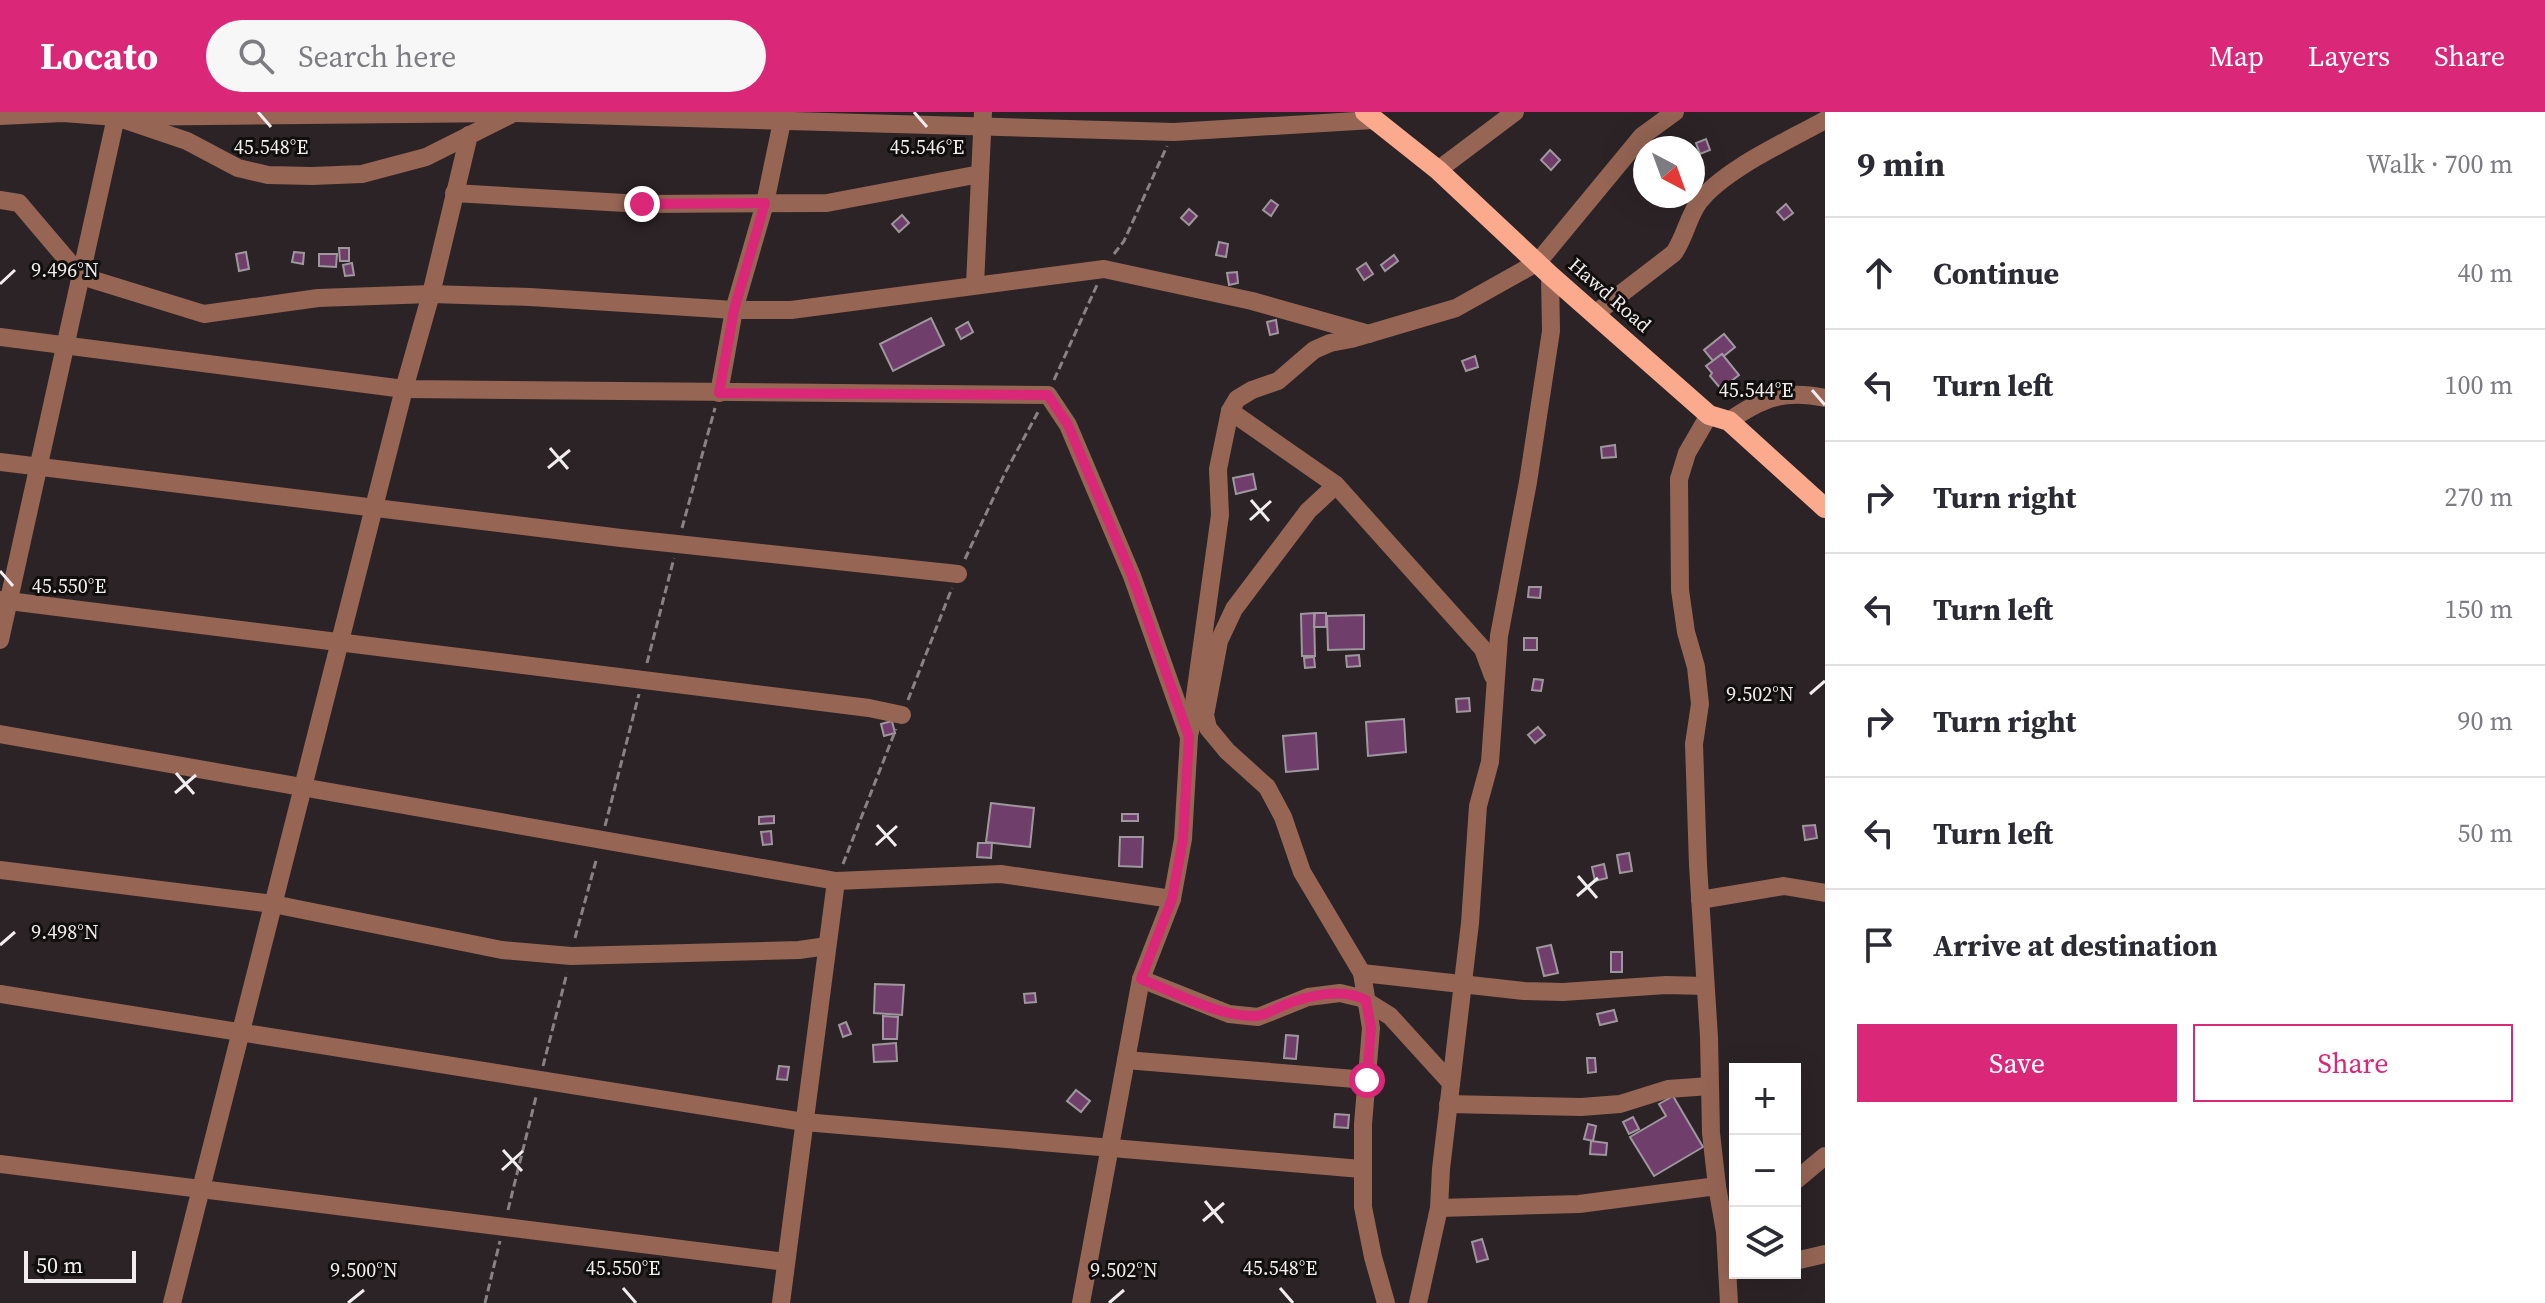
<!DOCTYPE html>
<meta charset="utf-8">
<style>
:root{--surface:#fff;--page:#f7f7f7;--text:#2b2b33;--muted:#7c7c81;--line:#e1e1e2;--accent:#db2777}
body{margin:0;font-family:"Source Serif 4",serif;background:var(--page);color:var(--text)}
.controls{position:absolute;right:24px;bottom:24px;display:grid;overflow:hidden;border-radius:0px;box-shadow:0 8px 32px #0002}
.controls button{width:72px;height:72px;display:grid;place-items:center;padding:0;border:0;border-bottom:2px solid var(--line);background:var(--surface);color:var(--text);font:40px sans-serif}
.compass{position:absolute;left:1633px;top:24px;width:72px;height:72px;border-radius:50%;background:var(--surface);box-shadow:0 8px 32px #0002;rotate:139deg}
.scale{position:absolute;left:24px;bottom:20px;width:112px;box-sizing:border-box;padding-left:8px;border:4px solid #f1eced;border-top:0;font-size:22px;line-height:28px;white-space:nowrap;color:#f1eced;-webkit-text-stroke:6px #110e0e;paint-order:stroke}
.stop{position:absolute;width:24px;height:24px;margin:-18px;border:6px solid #db2777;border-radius:50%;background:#fff}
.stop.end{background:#db2777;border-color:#fff;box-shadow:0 2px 8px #0008}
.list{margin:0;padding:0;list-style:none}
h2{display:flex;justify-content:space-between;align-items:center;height:104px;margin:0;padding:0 32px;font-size:34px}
h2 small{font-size:26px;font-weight:400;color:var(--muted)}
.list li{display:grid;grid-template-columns:52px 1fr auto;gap:24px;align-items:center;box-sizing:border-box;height:112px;padding:0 32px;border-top:2px solid var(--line)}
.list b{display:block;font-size:30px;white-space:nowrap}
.list em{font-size:26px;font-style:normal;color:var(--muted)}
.actions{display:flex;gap:16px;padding:24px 32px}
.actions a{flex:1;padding:18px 0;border:2px solid var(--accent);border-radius:0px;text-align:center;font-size:28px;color:var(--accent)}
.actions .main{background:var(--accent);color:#fff}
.icon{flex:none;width:44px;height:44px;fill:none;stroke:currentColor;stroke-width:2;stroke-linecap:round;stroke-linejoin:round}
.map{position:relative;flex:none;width:1825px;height:1191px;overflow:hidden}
header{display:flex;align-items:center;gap:48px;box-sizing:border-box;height:112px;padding:0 40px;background:var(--accent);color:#fff}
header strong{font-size:38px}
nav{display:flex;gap:44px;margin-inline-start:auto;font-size:28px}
.search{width:560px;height:72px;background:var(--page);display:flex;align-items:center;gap:20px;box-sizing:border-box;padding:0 28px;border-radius:44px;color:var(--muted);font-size:30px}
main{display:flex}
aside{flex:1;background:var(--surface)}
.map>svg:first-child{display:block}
.building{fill:#6f3e6a;stroke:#9f979e;stroke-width:2}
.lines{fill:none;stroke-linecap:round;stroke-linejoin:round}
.path{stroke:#898284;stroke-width:3;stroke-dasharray:8 4;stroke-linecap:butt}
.minor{stroke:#966554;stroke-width:18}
.major{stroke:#fbaa8e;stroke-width:20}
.route{stroke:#db2777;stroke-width:10}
.ticks{fill:none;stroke:#f1eced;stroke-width:3}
.labels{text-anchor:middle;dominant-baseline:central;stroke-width:6;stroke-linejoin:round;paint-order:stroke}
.street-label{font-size:20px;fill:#f1eced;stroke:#110e0e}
.ticks-label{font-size:20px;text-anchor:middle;fill:#f1eced;stroke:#110e0e;stroke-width:6;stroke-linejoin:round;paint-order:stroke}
</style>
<header>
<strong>Locato</strong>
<div class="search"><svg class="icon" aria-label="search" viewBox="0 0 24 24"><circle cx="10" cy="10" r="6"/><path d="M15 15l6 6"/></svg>Search here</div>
<nav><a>Map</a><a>Layers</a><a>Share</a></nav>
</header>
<main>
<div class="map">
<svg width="1825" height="1191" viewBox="0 0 1825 1191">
<rect width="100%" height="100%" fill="#2b2325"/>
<g class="building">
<path d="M1706,27L1710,38L1700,42L1696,31Z"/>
<path d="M1550,38L1560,48L1551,58L1541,48Z"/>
<path d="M1271,88L1278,93L1271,104L1263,98Z"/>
<path d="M1786,92L1793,101L1784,108L1777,100Z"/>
<path d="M1189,97L1197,104L1189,113L1181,106Z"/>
<path d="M902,103L909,111L899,120L892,112Z"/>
<path d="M1219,130L1228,132L1226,145L1216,143Z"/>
<path d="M339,136H349V149H340Z"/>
<path d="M246,140L249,157L239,159L236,142Z"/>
<path d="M294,140L304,141L303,152L292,150Z"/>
<path d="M319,142H337L336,155L319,154Z"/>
<path d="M1394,143L1398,149L1385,159L1381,153Z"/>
<path d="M352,151L354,163L345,164L343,153Z"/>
<path d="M1366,151L1373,162L1364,168L1357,157Z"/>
<path d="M1237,160L1238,171L1229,173L1227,161Z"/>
<path d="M931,206L944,233L893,259L880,232Z"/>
<path d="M1276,208L1278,221L1270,223L1267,210Z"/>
<path d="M968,210L973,220L961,227L956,217Z"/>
<path d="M1724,222L1735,235L1724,244L1722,242L1713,249L1704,238Z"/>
<path d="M1722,242L1739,263L1721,277L1710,264L1712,261L1706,254Z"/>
<path d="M1475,244L1478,255L1466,259L1462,249Z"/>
<path d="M1615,333L1616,345L1602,346L1601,335Z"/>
<path d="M1253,362L1256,377L1236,382L1233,366Z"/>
<path d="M1529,475H1541L1540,486L1528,485Z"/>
<path d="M1314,501L1315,544H1302L1301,502Z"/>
<path d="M1315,501H1326V515H1314Z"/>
<path d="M1364,503V537L1328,538L1327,504Z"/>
<rect x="1524" y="526" width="13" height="12"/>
<path d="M1359,543L1360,554L1347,555L1346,544Z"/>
<path d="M1314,545L1315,555L1305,556L1304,546Z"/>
<path d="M1534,567L1543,568L1541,579L1532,578Z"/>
<path d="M1469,586L1470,599L1457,600L1456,587Z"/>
<path d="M1404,607L1406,640L1368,644L1366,610Z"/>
<path d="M892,609L895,621L884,624L881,612Z"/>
<path d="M1538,615L1545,623L1535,631L1528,623Z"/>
<path d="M1316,621L1318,657L1286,660L1283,624Z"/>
<path d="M991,691L1034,696L1030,735L986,730Z"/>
<rect x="1122" y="702" width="16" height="7"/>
<path d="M774,704V711L759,712V705Z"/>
<path d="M1815,713L1817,726L1805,728L1803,714Z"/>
<path d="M771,719L772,732L763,733L761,720Z"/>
<path d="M1120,725H1143L1142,755L1119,754Z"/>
<path d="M978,731H992L991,746L977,745Z"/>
<path d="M1629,741L1632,759L1620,761L1617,743Z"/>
<path d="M1604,752L1607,766L1595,769L1592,755Z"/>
<path d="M1551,833L1558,861L1544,864L1537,836Z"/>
<rect x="1611" y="840" width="11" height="20"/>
<path d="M875,872L904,873L902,903L874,901Z"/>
<path d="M1035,881L1036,890L1025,891L1024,882Z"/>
<path d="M1614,898L1617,909L1600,913L1597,902Z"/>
<path d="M883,904L898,905L897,927H883Z"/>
<path d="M846,910L851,922L843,925L839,913Z"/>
<path d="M1286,923L1298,924L1296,947L1284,946Z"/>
<path d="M896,931L897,949L874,950L873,933Z"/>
<path d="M1587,946H1595L1596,960L1588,961Z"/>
<path d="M779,954L789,955L787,968L777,967Z"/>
<path d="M1076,978L1090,989L1081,1000L1067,989Z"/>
<path d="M1673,984L1703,1035L1654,1064L1630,1025L1666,1004L1659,992Z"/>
<path d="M1335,1002L1349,1003L1348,1016L1334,1015Z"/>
<path d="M1633,1005L1639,1017L1629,1022L1623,1010Z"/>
<path d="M1588,1012L1596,1014L1593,1029L1584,1027Z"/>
<path d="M1591,1029L1607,1031L1606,1043L1590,1042Z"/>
<path d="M1482,1127L1488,1147L1477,1150L1472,1130Z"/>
</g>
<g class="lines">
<g class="path">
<path d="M1114,142L1124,129L1167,34"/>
<path d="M1054,268L1097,173"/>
<path d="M682,416L715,296"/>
<path d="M965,447L1005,361L1038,300"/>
<path d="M647,551L674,446"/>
<path d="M908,588L952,476"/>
<path d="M605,714L639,582"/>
<path d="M843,752L896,617"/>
<path d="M575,826L597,745"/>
<path d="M543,954L567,861"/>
<path d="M508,1098L536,985"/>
<path d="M485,1191L500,1129"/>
</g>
<g class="minor">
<path d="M0,4L63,1L116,5L187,29L238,56L268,63L312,64L362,62L426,45L510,3"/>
<path d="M1438,58L1515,0"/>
<path d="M454,81L642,92L827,91L980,62"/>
<path d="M0,88L19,91L81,164L204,202L318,186L431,182L530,185L734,198H791L1104,157L1252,189L1369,222"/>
<path d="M975,173L983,0"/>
<path d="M1596,201L1674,141C1685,125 1688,105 1699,90C1724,57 1788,29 1825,8"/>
<path d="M0,225L404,277L1048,283L1068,313L1132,464L1189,625L1183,727L1172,787L1141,867L1081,1191"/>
<path d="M719,281L734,198L765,91L784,0"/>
<path d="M1230,299L1336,373L1483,537L1493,564"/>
<path d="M1709,303L1687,341L1679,367L1680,478L1686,520L1696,555L1700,592L1694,632L1698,753L1709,925L1711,1021L1717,1074L1725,1120L1729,1191"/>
<path d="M1729,309C1762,286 1785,277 1825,286"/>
<path d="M0,350L621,426L958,462"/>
<path d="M1336,373L1308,399L1234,497L1219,529L1205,603L1208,616L1227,639L1267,675L1283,705L1302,760L1362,861L1371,916L1363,1012V1095L1373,1145L1386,1191"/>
<path d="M0,488L869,596L902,603"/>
<path d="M0,528L116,5L515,1L1174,20L1373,8"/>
<path d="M1190,620L1220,403L1218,357L1230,299L1237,287L1252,278L1278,269L1314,238L1330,231L1351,227L1456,196L1538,150L1642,24L1675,0"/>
<path d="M0,622L836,769L1001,762L1172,787"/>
<path d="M0,758L273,792L502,838L571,844L799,838L827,834"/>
<path d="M1700,788L1784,774L1825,781"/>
<path d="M1362,861L1524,879L1563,880L1666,873L1705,874"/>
<path d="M1141,867L1229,902L1258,905L1308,885L1340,881L1361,886L1390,904L1451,971"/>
<path d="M0,882L804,1010L1361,1057"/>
<path d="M1126,948L1367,968"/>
<path d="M1448,992L1581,995L1620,992L1668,977L1710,974"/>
<path d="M0,1052L786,1150"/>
<path d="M1795,1069L1825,1044"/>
<path d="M1439,1096L1579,1092L1717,1074"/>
<path d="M1795,1149L1825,1142"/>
<path d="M172,1191L404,277L431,182L469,23"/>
<path d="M781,1191L836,769"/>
<path d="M1418,1191L1439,1096L1441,1057L1470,811L1478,694L1490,650L1499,524L1528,370L1551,219L1550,163"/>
</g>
<path class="major" d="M1365,0L1438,58L1550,163L1709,303L1729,309L1825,396"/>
</g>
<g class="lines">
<path class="route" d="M642,92L765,91L734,198L719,281L1048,283L1068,313L1132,464L1189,625L1183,727L1172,787L1141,867C1177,881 1214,903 1253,904C1263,905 1272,898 1282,894C1306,884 1341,875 1366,888L1371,916L1367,968"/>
</g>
<path class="ticks" d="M258,0L271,15M914,0L927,15M0,172L15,158M1812,278L1825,293M550,336L568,357M548,356L570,338M1251,388L1269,409M1250,408L1271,389M0,459L13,474M1810,582L1825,569M176,661L194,682M175,681L196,663M877,713L896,734M876,733L897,714M1578,764L1597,786M1577,784L1598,766M0,833L15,820M503,1038L522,1059M502,1058L523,1039M1205,1089L1223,1111M1203,1109L1224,1091M623,1176L636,1191M1280,1176L1293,1191M348,1191L364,1178M1109,1191L1124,1178"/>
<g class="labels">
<g class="street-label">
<text transform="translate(1610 183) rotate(41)">Hawd Road</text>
</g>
</g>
<g class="ticks-label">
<text x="271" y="42">45.548°E</text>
<text x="927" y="42">45.546°E</text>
<text x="65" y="165">9.496°N</text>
<text x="1756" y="285">45.544°E</text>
<text x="69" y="481">45.550°E</text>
<text x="1760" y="589">9.502°N</text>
<text x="65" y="827">9.498°N</text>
<text x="623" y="1163">45.550°E</text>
<text x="1280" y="1163">45.548°E</text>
<text x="364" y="1165">9.500°N</text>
<text x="1124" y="1165">9.502°N</text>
</g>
</svg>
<div class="controls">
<button>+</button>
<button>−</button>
<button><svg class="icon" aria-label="layers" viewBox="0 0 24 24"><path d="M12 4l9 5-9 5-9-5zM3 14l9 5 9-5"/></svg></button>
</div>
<svg class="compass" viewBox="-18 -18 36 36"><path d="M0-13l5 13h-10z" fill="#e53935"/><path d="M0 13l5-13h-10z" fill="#7c7c81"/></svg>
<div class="scale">50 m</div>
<div class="stop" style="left:1367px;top:968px"></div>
<div class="stop end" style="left:642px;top:92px"></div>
</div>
<aside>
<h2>9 min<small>Walk · 700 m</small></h2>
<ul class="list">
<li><svg class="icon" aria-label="ahead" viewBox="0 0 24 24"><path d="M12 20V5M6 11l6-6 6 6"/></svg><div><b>Continue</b></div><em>40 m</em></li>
<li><svg class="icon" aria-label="left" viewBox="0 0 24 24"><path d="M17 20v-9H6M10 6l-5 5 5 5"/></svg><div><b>Turn left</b></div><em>100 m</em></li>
<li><svg class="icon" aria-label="right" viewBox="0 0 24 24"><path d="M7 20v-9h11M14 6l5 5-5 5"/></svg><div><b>Turn right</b></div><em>270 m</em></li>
<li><svg class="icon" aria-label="left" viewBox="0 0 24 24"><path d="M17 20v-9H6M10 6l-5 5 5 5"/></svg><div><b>Turn left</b></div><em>150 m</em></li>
<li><svg class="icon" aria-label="right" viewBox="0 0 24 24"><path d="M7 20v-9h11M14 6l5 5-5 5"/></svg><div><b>Turn right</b></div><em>90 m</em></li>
<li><svg class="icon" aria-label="left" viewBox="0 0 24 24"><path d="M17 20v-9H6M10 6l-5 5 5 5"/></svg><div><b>Turn left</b></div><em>50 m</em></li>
<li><svg class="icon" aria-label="arrive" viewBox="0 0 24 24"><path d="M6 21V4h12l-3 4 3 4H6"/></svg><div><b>Arrive at destination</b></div></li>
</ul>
<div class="actions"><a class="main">Save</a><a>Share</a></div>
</aside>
</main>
